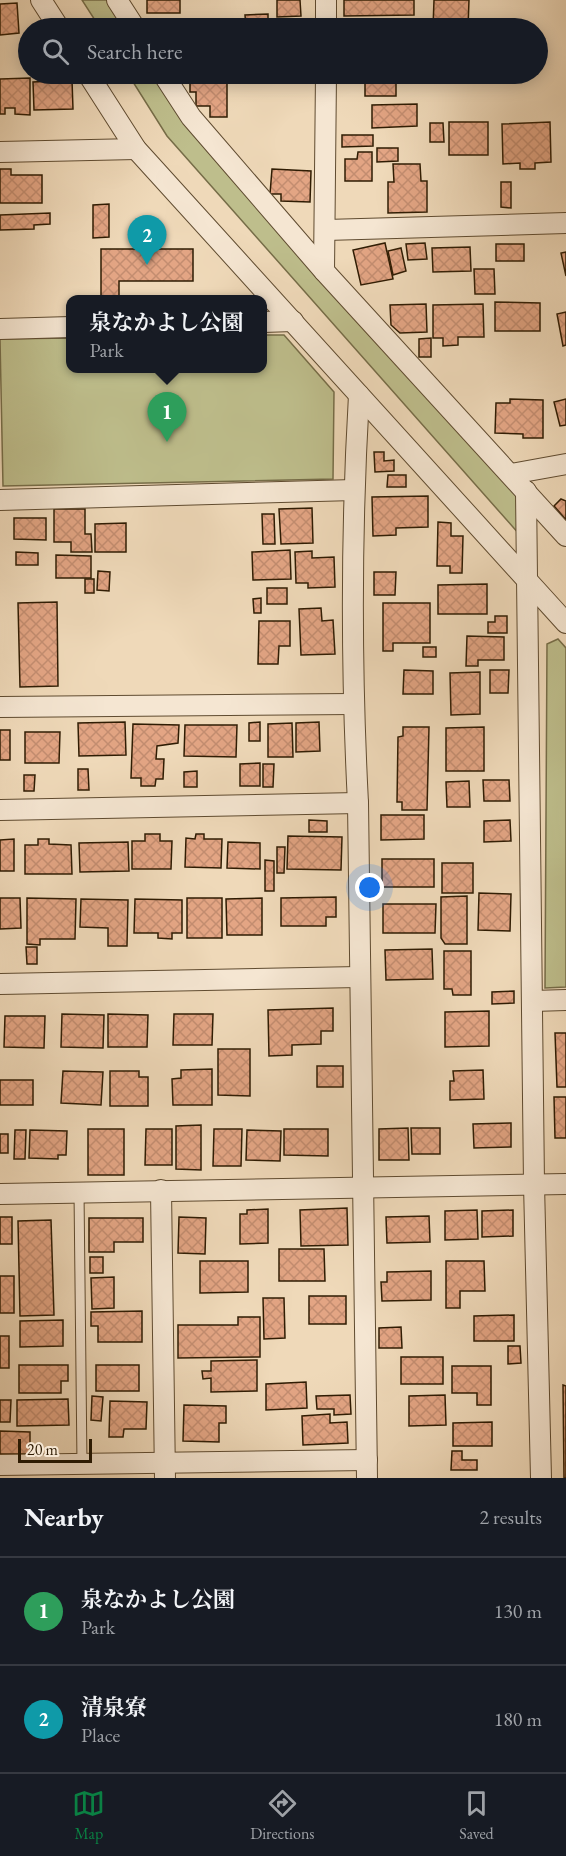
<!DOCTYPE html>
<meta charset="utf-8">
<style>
:root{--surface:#171b24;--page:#20242c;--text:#f1f3f6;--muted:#9ea1a6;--line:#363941;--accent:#0b8043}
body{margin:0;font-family:"EB Garamond","Noto Serif JP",serif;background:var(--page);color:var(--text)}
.scale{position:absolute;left:18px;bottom:15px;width:74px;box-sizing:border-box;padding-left:6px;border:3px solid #2f1c03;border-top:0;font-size:16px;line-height:21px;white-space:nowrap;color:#2f1c03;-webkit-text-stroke:4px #f5e6d2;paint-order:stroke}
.you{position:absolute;left:370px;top:888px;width:21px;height:21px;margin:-15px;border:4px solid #fff;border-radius:50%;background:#1a73e8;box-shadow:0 0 0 9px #1a73e833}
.badge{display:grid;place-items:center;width:39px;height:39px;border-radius:50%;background:var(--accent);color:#fff;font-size:20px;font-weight:700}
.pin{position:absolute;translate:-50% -50px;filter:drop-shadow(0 2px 3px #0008)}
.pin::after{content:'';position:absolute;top:32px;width:21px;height:18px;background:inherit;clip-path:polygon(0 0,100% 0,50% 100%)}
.popup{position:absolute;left:66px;top:295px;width:201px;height:78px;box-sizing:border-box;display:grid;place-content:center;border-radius:12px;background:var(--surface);filter:drop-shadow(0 2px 4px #0005);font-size:20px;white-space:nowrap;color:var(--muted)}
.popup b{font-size:22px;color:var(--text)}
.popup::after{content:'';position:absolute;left:50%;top:100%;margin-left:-12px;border:12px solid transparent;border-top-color:var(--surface)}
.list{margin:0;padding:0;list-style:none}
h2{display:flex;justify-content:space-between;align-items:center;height:78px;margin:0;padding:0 24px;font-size:26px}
h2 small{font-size:20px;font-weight:400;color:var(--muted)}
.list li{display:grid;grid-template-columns:39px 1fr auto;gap:18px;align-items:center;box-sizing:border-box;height:108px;padding:0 24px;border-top:2px solid var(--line)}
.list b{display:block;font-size:22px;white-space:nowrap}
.list p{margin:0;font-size:20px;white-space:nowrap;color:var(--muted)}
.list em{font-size:20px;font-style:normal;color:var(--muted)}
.icon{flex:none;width:33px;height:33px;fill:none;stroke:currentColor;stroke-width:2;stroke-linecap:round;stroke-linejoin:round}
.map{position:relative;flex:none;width:566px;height:1478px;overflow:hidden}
.search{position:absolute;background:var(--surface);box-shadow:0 3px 15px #0003;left:18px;right:18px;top:18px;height:66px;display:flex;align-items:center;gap:15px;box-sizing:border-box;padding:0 21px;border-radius:33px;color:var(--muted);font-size:22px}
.sheet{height:294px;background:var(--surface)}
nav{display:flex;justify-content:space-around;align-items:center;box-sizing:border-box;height:84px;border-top:2px solid var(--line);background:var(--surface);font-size:16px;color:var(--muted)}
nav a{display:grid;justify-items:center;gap:3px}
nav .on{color:var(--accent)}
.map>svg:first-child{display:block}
.park{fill:#bebe8c;stroke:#766d48;stroke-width:1.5}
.building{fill:url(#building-cross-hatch);stroke:#2f1c03;stroke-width:1.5}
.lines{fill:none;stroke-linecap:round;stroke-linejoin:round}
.lane-casing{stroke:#5f4b30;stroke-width:11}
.street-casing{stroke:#5f4b30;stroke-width:22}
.lane{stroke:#f5e6d2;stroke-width:9}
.street{stroke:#f5e6d2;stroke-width:20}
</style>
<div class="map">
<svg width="566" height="1478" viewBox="0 0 566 1478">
<defs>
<pattern id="building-cross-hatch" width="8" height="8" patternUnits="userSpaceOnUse" patternTransform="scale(1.5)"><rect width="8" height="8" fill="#e3a584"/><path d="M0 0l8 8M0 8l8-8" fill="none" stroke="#c38d70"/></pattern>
</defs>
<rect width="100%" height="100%" fill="#efd9b9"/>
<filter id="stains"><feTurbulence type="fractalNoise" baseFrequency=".00333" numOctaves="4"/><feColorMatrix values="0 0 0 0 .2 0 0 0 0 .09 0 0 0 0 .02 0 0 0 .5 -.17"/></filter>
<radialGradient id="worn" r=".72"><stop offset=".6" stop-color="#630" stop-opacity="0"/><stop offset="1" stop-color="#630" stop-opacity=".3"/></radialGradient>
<g class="park">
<path d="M82,0H110L128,28H100Z"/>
<path d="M128,74H156L520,494V535L167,136Z"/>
<path d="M263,335H284L334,392L333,479L3,486L0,339L71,338V368H263Z"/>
<path d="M558,639L566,648V987L545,988L547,644Z"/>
</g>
<g class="building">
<rect x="147" y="0" width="33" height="13"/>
<path d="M277,0H300L301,16L277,17Z"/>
<path d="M344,0H414V15L344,16Z"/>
<path d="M434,0H469L468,28H433Z"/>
<path d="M17,3L19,33L0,35V4Z"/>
<path d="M268,14V27L246,28L245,15Z"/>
<path d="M243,19L244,26L233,27L232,20Z"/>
<rect x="233" y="74" width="26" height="5"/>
<rect x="365" y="74" width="31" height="22"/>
<path d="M190,77H227V117H210V106H196V92H190Z"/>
<path d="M30,78V115L15,114V108H5V114H0V79Z"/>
<path d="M72,80L73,109L34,110L33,82Z"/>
<path d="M417,104V126L372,128V105Z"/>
<rect x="449" y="122" width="39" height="33"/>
<path d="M550,122L551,162L535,163V169H520V163L503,164L502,124Z"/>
<path d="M430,123H443L444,142H430Z"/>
<path d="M342,135H373V146L342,147Z"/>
<path d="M377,148H398V161L377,162Z"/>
<path d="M358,152H372V181H345V159H357Z"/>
<path d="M393,164H420L421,181H427V212L388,213V182H394Z"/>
<path d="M0,169H11V175H42V203H0Z"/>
<path d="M272,169L311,171L310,202L281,201V194H270Z"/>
<path d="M501,182H511V208L501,207Z"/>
<path d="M109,204V237L93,238V205Z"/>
<path d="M50,213V224L34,225V229L0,230V215Z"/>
<path d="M385,243L393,279L361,285L353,250Z"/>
<path d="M425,243L427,259L408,260L406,244Z"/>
<rect x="496" y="244" width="28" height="17"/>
<path d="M470,247L471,271L433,272L432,248Z"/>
<path d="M401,248L406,271L393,275L388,251Z"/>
<path d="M101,249H193V281H119V300H101Z"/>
<path d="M566,252V276L561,253Z"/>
<path d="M474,269H494L495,294H475Z"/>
<path d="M495,302L540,303V331H495Z"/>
<path d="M426,304L427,332L400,333L391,325L390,305Z"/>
<path d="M483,304L484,337H458V345L443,346V338H433V305Z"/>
<path d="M566,312V345L563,346L557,314Z"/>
<path d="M431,338V357H419V339Z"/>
<path d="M510,399L543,400V438H523V434L495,433L496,403H510Z"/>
<path d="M566,399V425L560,426L554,402Z"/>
<path d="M374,452H384V461L394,460V471L375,472Z"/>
<path d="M388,475H406V487H387Z"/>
<path d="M428,496V527L396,528V535L373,536L372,497Z"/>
<path d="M561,499L566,501V520L554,506Z"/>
<path d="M312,508L313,543L281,544L279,509Z"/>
<path d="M54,509H85V534H91L92,552H71V542H54Z"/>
<path d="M262,514H274L275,544H263Z"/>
<path d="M14,518H46V540L14,539Z"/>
<path d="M438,522L451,523V536H463L462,573H450V566H437Z"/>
<path d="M126,523V552H95V524Z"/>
<path d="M290,550L291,579L253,580L252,552Z"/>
<path d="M312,551V558L334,557L335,587L308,588V583H296L295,552Z"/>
<path d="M16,552L38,553V565H16Z"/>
<path d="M56,555L91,556V578H56Z"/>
<path d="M98,571L110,572L109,591L97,590Z"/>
<path d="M374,572H396L395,595H374Z"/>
<rect x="85" y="579" width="9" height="14"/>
<path d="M487,584V614H438V585Z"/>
<rect x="267" y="588" width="20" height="16"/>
<path d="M261,598V613H254L253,599Z"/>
<path d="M57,602L58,686L20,687L18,603Z"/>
<path d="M383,603H430V643H393V651H383Z"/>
<path d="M321,608L322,621L333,620L335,654L301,655L299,609Z"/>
<path d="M495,616H507V633H488V622H495Z"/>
<path d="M259,621H290V646H279L278,664H258Z"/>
<path d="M467,636L504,637V660H478V666H466Z"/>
<rect x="423" y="647" width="13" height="10"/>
<path d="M404,670L433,671V694H403Z"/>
<path d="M490,670H509L508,693H490Z"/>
<path d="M480,672V714L451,715L450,673Z"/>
<path d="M125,722L126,755L79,756L78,723Z"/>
<path d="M260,722V741H249V723Z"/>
<path d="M319,722L320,751L296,752V723Z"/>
<path d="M292,723L293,757H268V724Z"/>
<path d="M133,724L179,725L178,743L157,746L156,759H164L163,779H156L155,786H141V778H131Z"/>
<path d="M185,725H237L236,757L184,756Z"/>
<path d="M403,727H429L427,810H402V802H397L398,737L403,736Z"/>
<path d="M484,727V771H446V728Z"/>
<rect x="0" y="730" width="10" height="30"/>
<path d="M25,732H60L59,763H25Z"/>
<path d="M260,763V786H240V764Z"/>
<path d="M263,764H274L273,787H263Z"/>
<path d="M78,769H88L89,790H78Z"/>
<path d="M197,771V787H184V772Z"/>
<path d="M24,775H35L34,791H24Z"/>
<path d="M483,780H509L510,801H484Z"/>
<path d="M469,781L470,807H447L446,782Z"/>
<path d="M381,815H424V839L381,840Z"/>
<path d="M309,820L327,821V832H309Z"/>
<path d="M510,820L511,841L484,842V821Z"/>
<path d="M145,834H160V841H172L171,869H132V841H145Z"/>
<path d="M196,834H204V839H222L221,868L185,867L186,838L195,839Z"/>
<path d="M288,836L342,837L341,870L287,869Z"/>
<path d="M14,839V871H0V840Z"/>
<path d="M38,839H49V844L71,845L72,874H25V845H38Z"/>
<path d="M128,842L129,871L80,872L79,843Z"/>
<path d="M228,842L260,843V869L227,868Z"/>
<path d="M277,847H285L284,873H277Z"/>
<rect x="382" y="859" width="52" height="28"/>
<path d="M265,860L274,861V891H265Z"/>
<rect x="442" y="863" width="31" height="30"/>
<path d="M479,893L511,894L510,931L478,930Z"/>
<path d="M467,896V944H445L441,938V897Z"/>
<path d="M336,897V917H326V926H281V898Z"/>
<path d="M0,898H20L21,928L0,929Z"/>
<path d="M27,898L76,899L75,939H40V945L27,944Z"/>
<rect x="187" y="898" width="35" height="40"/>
<path d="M262,898V935H227L226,899Z"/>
<path d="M81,899L128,900L127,946H108V928L80,927Z"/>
<path d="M135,899L182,900V933H172V939L158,938V933H134Z"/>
<path d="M383,904H436L435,933H383Z"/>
<path d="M26,947H37V964H27Z"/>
<path d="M432,949L433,979L386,980L385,950Z"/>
<path d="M444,951H471V995H453L452,989H444Z"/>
<path d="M514,991V1003L492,1004V992Z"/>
<path d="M333,1008V1031H321V1044L292,1045V1055L269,1056L268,1010Z"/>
<path d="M489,1011V1046L445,1047V1012Z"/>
<path d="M62,1014L104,1015L103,1048L61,1047Z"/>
<path d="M108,1014L148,1015L147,1047H108Z"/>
<path d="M174,1014H213L212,1045H173Z"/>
<path d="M5,1016H45L44,1048L4,1047Z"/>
<path d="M555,1033H566V1087H557Z"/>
<path d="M218,1049H250V1096L218,1095Z"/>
<rect x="317" y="1066" width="26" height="21"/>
<path d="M212,1069V1105H173L172,1079L181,1078V1070Z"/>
<path d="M483,1070L484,1099L450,1100V1081H454L453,1071Z"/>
<path d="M63,1071L103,1072L101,1105L61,1103Z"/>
<path d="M110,1071H139V1077H148V1106H110Z"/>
<rect x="0" y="1080" width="33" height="25"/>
<path d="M554,1097H566V1138H555Z"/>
<path d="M511,1123V1147L474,1148L473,1124Z"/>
<path d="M201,1125V1170L176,1169V1126Z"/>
<path d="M408,1128L409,1160H379V1129Z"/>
<path d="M411,1128H440V1154H412Z"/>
<rect x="88" y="1129" width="36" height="46"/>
<path d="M146,1129H172V1165H145Z"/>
<path d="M214,1129H242L241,1166H213Z"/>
<path d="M284,1129H328V1156L284,1155Z"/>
<path d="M15,1130H26L25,1159H14Z"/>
<path d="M30,1130L67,1131L66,1155H58V1159L29,1158Z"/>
<path d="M247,1130L281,1131L280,1161L246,1160Z"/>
<rect x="0" y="1134" width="8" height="19"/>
<path d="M347,1208L348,1245L301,1246L300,1210Z"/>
<path d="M268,1209V1243L240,1244V1214H247V1210Z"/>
<path d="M477,1210L478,1239L445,1240V1211Z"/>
<path d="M513,1210V1236L482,1237V1211Z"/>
<path d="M429,1216L430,1242L387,1243L386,1217Z"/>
<rect x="0" y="1217" width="12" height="27"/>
<path d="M179,1217L206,1218L205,1254L178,1253Z"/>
<path d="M89,1218H143V1242H114V1252H89Z"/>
<path d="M51,1220L54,1315L20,1316L18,1221Z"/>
<path d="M279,1249H324L325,1281H279Z"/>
<rect x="90" y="1257" width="13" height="16"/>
<path d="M200,1261H248V1292L200,1293Z"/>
<path d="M446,1261H484L485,1291H460V1308H446Z"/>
<path d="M431,1271V1300L382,1301L381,1282H387V1272Z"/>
<rect x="0" y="1276" width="14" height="37"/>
<path d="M114,1277V1308L92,1309L91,1278Z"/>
<rect x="309" y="1296" width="37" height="28"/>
<path d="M263,1298H284L285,1338L264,1339Z"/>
<path d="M142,1311V1342H98V1326H91V1312Z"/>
<path d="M514,1315V1341H474V1316Z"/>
<path d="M238,1317H260V1357L178,1358V1325H238Z"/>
<path d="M63,1320V1346L20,1347V1321Z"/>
<path d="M401,1327L402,1348H379V1328Z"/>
<rect x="0" y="1336" width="9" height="32"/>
<path d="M508,1346H520L521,1363L508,1364Z"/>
<rect x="401" y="1357" width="42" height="27"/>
<path d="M257,1360V1391L211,1392V1378L203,1379L202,1371H211V1361Z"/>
<path d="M19,1365H68V1381H61V1393H19Z"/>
<rect x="96" y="1365" width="43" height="26"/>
<path d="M452,1366H491V1405H477V1393H452Z"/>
<path d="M306,1382L307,1408L266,1410V1384Z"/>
<path d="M563,1385L566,1386V1478H564Z"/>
<path d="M350,1395L351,1414L334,1415V1409H317L316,1396Z"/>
<path d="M445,1395L446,1425L409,1426V1396Z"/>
<path d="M92,1396L103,1397L101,1421L91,1420Z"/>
<path d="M68,1399L69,1425L17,1426V1400Z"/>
<path d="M0,1400H11L10,1422H0Z"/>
<path d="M110,1401L147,1402L146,1429H124L123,1437H109Z"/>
<path d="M184,1405L226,1406V1423H219V1442L183,1441Z"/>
<path d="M330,1414V1423L347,1422L348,1443L303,1445L302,1416Z"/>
<path d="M492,1422V1446H453V1423Z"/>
<path d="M0,1431L30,1432V1454H0Z"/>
<path d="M452,1451H462V1460H477V1470H451Z"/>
</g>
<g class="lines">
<g class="lane-casing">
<path id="lane" d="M79,1192L82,1464"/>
</g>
<g class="street-casing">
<g id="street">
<path d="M41,0L59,28"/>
<path d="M117,0L135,28"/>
<path d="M326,28V0"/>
<path d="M88,74L136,149L566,623"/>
<path d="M163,74L191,117L324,271L566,536"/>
<path d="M0,152L136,149"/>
<path d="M326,230L566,223"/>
<path d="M324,271L326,74"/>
<path d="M263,322L293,321"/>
<path d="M0,329L71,327"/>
<path d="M359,395C351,531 351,667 358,803L367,1478"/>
<path d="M511,474L566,464"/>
<path d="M526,491L534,1184L541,1478"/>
<path d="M0,500L354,490"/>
<path d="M0,707L353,704"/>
<path d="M0,810L358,803"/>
<path d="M0,984L359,977"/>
<path d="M533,1001L566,1000"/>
<path d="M161,1190L165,1478"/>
<path d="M0,1194L566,1184"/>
<path d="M0,1465L367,1460"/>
</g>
</g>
<use href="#lane" class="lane"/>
<use href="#street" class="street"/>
</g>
<rect width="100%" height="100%" filter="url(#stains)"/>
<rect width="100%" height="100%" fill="url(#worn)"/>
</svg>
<div class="scale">20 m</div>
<div class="you"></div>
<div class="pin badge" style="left:167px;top:442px;background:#2e9e5b">1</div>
<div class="popup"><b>泉なかよし公園</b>Park</div>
<div class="pin badge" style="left:147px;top:265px;background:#0f9aa8">2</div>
<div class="search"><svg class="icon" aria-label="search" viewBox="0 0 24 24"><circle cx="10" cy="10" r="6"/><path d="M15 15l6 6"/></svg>Search here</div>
</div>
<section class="sheet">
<h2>Nearby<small>2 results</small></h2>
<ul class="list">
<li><span class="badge" style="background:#2e9e5b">1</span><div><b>泉なかよし公園</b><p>Park</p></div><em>130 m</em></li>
<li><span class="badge" style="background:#0f9aa8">2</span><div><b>清泉寮</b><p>Place</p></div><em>180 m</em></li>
</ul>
</section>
<nav>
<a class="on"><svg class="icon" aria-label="map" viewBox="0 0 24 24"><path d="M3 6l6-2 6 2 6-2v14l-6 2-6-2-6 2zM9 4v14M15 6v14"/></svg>Map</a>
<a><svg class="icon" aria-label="directions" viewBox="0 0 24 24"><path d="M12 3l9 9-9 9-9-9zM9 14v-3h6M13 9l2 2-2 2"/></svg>Directions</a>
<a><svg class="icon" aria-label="saved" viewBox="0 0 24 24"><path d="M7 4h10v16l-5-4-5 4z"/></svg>Saved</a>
</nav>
